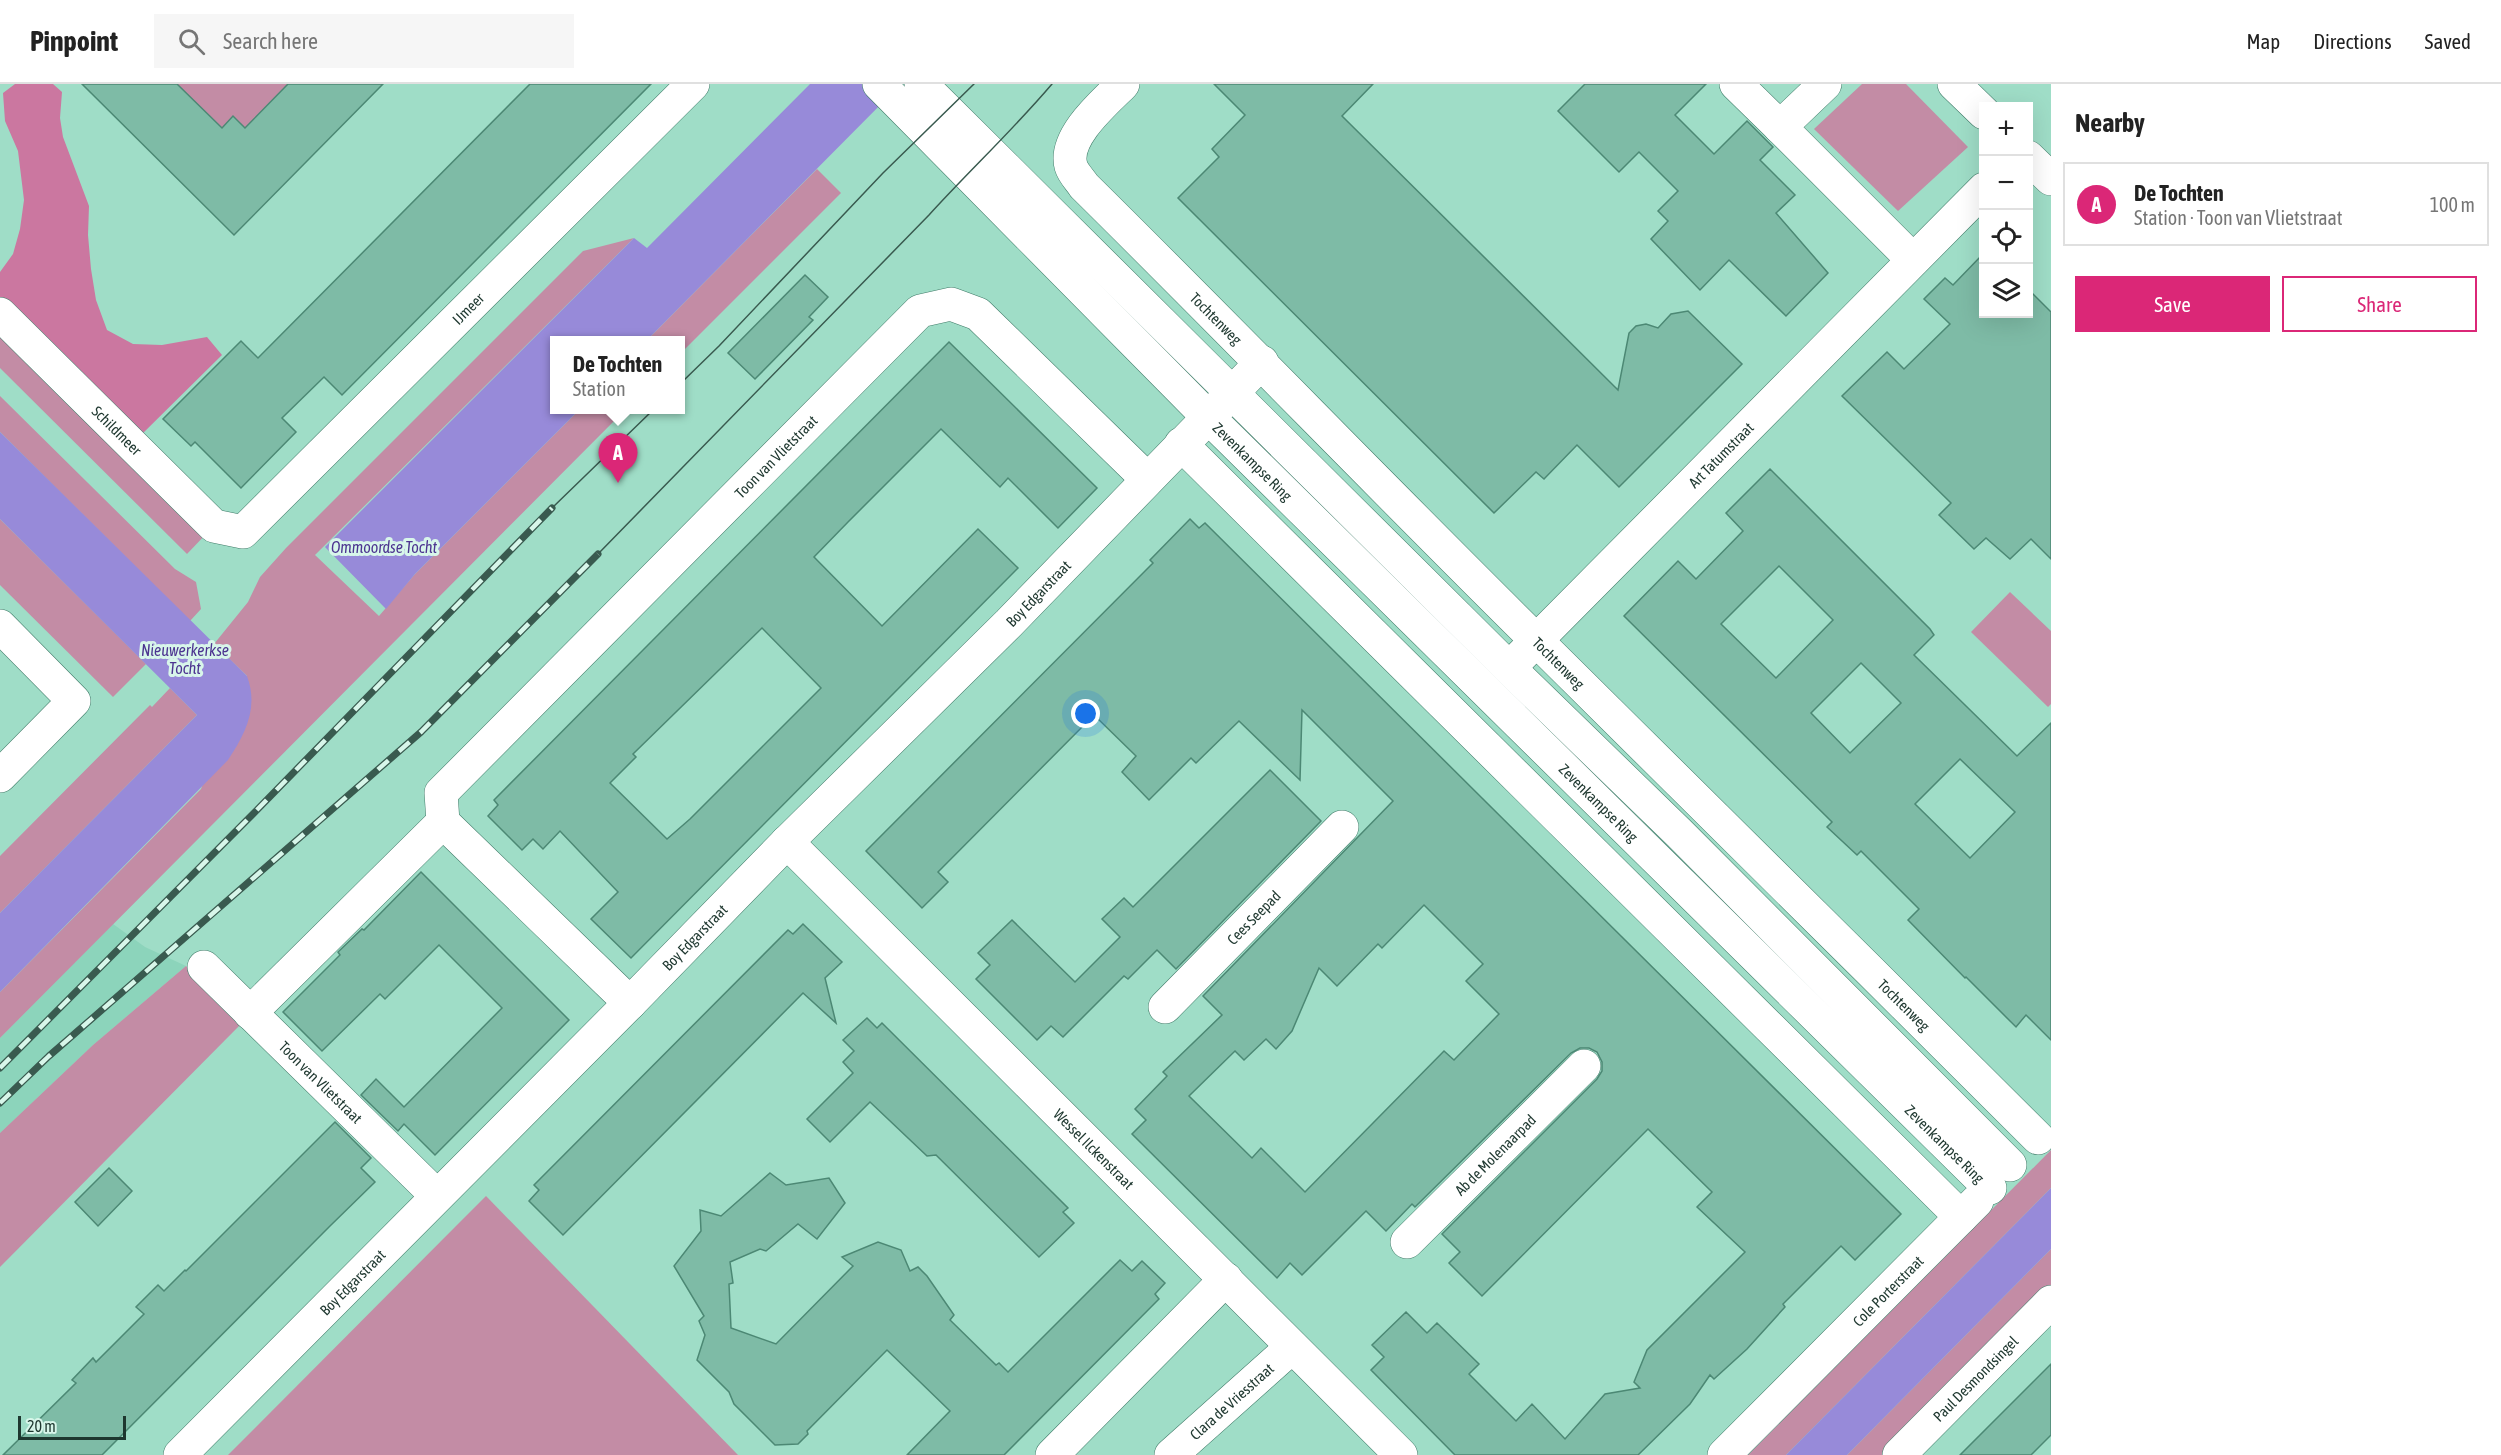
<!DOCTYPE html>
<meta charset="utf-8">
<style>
:root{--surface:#fff;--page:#f6f6f6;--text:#222;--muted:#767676;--line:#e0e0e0;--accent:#db2777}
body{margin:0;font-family:"Asap Condensed",sans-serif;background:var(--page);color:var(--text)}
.controls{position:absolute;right:18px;top:18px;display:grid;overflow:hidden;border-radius:0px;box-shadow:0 6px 24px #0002}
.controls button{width:54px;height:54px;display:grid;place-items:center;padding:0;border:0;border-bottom:2px solid var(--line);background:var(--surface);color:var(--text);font:30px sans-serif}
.scale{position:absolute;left:18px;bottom:15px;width:108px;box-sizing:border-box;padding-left:6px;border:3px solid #1e372f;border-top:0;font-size:16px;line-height:21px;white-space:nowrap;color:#1e372f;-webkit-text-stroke:4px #d8f6ea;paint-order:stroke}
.you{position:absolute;left:1086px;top:630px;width:21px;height:21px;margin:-15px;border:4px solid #fff;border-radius:50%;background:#1a73e8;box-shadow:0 0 0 9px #1a73e833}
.badge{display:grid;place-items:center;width:39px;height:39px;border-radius:50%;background:var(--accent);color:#fff;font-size:20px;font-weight:700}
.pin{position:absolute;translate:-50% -50px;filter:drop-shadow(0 2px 3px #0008)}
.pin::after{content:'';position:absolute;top:32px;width:21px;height:18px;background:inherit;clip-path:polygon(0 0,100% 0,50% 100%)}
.popup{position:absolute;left:550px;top:252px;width:135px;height:78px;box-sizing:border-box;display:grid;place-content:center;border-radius:0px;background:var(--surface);filter:drop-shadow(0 2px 4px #0005);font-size:20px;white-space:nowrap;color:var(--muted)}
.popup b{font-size:22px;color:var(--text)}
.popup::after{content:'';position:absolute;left:50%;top:100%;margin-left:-12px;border:12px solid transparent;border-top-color:var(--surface)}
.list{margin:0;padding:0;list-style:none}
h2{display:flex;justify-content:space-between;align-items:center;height:78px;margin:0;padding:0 24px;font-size:26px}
h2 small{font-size:20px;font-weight:400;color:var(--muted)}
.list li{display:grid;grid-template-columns:39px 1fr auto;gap:18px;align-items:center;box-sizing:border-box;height:84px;margin:0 12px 12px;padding:0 12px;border:2px solid var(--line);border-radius:0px}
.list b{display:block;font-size:22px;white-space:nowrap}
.list p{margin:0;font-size:20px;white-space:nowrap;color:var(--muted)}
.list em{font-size:20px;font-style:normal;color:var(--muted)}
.actions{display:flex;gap:12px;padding:18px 24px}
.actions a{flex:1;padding:14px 0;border:2px solid var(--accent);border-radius:0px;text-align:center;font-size:21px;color:var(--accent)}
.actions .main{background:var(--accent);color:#fff}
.icon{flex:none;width:33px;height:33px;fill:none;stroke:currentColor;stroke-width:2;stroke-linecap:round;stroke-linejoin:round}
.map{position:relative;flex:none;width:2051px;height:1371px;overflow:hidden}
header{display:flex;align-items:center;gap:36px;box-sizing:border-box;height:84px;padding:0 30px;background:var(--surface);border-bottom:2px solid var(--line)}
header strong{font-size:28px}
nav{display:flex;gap:33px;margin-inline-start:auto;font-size:21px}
.search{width:420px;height:54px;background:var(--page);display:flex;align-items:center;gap:15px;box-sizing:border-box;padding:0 21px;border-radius:0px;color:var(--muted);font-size:22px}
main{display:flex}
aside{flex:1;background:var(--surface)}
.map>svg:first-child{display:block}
.built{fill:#8cd4bb}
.green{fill:#c38ca5}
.forest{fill:#cb77a0}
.water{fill:#978ad9}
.building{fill:#7ebba6;stroke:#4c8874;stroke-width:1.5;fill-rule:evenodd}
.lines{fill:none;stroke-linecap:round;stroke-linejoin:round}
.minor-casing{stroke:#407c69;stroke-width:34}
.minor{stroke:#fff;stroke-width:33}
.tram{stroke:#395a4f;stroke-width:1.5}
.rail-casing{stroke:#395a4f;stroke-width:7}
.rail{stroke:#d8f6ea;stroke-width:4.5;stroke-dasharray:14;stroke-linecap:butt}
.labels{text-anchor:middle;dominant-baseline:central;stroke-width:6;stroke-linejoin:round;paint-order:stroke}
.street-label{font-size:15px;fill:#1e372f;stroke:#d8f6ea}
.water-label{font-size:16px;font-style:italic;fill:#4c3490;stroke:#d8f6ea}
</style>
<header>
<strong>Pinpoint</strong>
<div class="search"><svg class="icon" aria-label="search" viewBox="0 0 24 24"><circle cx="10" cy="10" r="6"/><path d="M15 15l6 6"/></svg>Search here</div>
<nav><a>Map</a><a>Directions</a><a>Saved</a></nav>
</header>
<main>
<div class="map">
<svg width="2051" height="1371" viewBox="0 0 2051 1371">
<rect width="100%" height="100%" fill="#9fddc7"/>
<path class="built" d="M113,840L145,863L186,882L93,961L0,1049V954Z"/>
<g class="green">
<path d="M177,0H288L245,44L233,33L207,59L177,30L192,15Z"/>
<path d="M1862,0H1906L1968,63L1898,127L1814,45Z"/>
<path d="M817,85L841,109L681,269V256H647Z"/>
<path d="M634,154L315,471L379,532L415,490L579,326H625L0,954V908L201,705L247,592L214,560L248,518L260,493L286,464L583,167Z"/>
<path d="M0,244L207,449L187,470L0,284Z"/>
<path d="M0,312L175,485L196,498L201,525L190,537L0,348Z"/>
<path d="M0,435L146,580L113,613L0,501Z"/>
<path d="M2010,508L2051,547V620L2048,623L1971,548Z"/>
<path d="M170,604L197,631L0,829V772L150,621L152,623Z"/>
<path d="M186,882L243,938L0,1183V1049L93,961Z"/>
<path d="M2051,1066V1104L1786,1371H1748Z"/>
<path d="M486,1112L738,1371H228L462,1136Z"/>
<path d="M2051,1165V1204L1885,1371H1847Z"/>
</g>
<path class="forest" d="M15,0H53L62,8L60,34L63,53L89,122L88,151L91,185L96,216L107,246L133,260L162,261L207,253L222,271L136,356L0,218V188L13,170L20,145L24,116L18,67L5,37L3,9Z"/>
<g class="water">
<path d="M810,0H901L647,256H555V326H579L415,490L386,525L325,463L634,154L647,164Z"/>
<path d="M0,348L247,592C259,624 245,650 228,676L0,908V829L197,631L0,435Z"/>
<path d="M2051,1104V1165L1847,1371H1786Z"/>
</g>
<g class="building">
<path d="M82,0H177L222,44L233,32L245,44L288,0H383L234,151Z"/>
<path d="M530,0H651L342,311L324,293L282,334L296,348L241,404L195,358L191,362L163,335L241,257L258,274Z"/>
<path d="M1214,0H1373L1342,32L1618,306L1629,249L1636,242L1646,240L1658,244L1671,230L1688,227L1742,280L1619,403L1577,361L1544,395L1536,388L1494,429L1178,114L1219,73L1212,65L1245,31Z"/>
<path d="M1585,0H1706L1675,31L1714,70L1747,37L1773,63L1760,76L1795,111L1776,129L1828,189L1786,232L1729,176L1700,206L1651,155L1668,137L1658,127L1678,107L1639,68L1619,88L1558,27Z"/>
<path d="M1983,170V230H2028V205L2051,228V475L2031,455L2010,475L1986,454L1974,465L1939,431L1951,419L1842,312L1887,268L1904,285L1950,240L1924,215L1945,194L1953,201Z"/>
<path d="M805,191L828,213L809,233L813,236L755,295L728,269Z"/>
<path d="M949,258L1097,404L1058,444L1008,394L1000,403L941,345L848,438L814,473L882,542L978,445L1018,484L631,874L591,835L618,808L560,747L543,765L533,755L522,766L488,732L498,721L494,716ZM762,544L821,604L690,735L667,755L610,699L636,673L633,670Z"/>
<path d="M1770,385L1930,545L1934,551L1914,571L2017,672L2051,639V956L2026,931L2016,943L1966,893L1965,894L1908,836L1919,825L1861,767L1857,771L1827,743L1832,738L1624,532L1678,477L1696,495L1743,447L1726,429ZM1779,482L1833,536L1776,594L1721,540ZM1861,579L1901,619L1850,669L1811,629ZM1960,675L2015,728L1970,774L1915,720Z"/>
<path d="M1190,435L1199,444L1205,439L1901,1130L1855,1176L1841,1162L1783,1220L1785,1223L1747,1265L1714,1295L1710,1291L1690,1320L1638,1371H1455L1371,1286L1384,1273L1372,1261L1406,1228L1427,1249L1437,1239L1479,1280L1469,1290L1516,1337L1532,1320L1565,1355L1605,1310L1640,1304L1634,1298L1647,1266L1745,1168L1697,1123L1712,1108L1648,1045L1482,1212L1449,1179L1460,1168L1442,1150L1597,995L1602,987V978L1597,968L1589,964H1580L1571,969L1415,1123L1412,1120L1386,1147L1366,1127L1302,1191L1290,1179L1277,1194L1132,1050L1146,1036L1135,1025L1167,992L1163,988L1222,931L1203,912L1393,717L1302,626L1300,696L1239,637L1196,679L1191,674L1149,716L1122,688L1136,672L1094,631L938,788L948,798L922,824L866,767L1153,479L1150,476ZM1424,821L1483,880L1466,897L1499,930L1454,976L1444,967L1305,1108L1261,1064L1252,1074L1189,1012L1235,967L1244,976L1266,955L1276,965L1292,947L1319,884L1337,902L1378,860L1382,864Z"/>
<path d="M1270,686L1321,737L1176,885L1157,866L1128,895L1124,892L1063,953L1051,942L1037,956L976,895L990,881L978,869L1012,836L1075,898L1120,853L1102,835L1124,814L1133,823Z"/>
<path d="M421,788L569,936L435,1071L404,1040L398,1047L361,1011L376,995L404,1023L502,924L439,861L385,915L380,910L322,967L283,928L340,871L338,868L362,845L364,846Z"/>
<path d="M803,840L842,878L825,894L836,939L803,909L563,1151L529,1117L539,1106L534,1101L788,846L793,850Z"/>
<path d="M867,934L877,944L882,939L1068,1124L1063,1128L1074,1139L1039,1173L936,1071L927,1072L870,1018L830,1058L807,1035L853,989L843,978L854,967L843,956Z"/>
<path d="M335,1038L371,1074L361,1084L375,1098L330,1142L102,1371H3L76,1299L72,1296L93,1274L96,1278L144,1230L136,1223L158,1201L164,1207L185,1186L186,1187Z"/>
<path d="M109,1084L132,1107L98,1142L75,1118Z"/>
<path d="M770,1089L786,1101L829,1094L845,1119L817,1155L798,1140L766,1167L760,1165L730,1178L733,1199L729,1200L731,1244L776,1260L853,1182L842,1173L878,1158L901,1166L910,1187L918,1183L927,1192L954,1231L950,1236L996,1281L999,1279L1008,1288L1120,1176L1132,1187L1142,1177L1165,1199L1155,1210L1159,1215L1004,1371H907L950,1327L887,1266L807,1347L808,1350L798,1360L775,1361L734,1320L729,1308L697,1276L705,1251L699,1237L704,1232L674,1182L701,1147L700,1126L721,1132Z"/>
<path d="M2051,1280V1351L2031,1371H1960Z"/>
</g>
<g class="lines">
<g class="minor-casing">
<g id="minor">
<path id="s1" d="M879,0L1208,333L1990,1104"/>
<path d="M921,0L1509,584L1679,749L2010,1081"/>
<path id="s2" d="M1123,0C1105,18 1063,53 1071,82C1073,89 1080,96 1084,102C1237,253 1385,407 1538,558C1704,723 1872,888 2038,1054"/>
<path d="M1736,0L1780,43"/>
<path d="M1825,0L1780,43L1913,176"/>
<path d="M1954,0L1984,29"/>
<path d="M2028,73L2051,95"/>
<path id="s3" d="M0,230L214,442L243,448L693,0"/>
<path d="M1181,360L1961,1133"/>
<path d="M0,542L74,617L0,692"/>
<path id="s4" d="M1520,573L1984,105"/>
<path id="s5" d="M787,758L1401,1371"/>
<path id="s6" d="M204,883L437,1112"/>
<path id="s7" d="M630,919L443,738L441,709L920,227L951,220L978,230L1147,395"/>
<path id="s8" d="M1165,923L1342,743"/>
<path d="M250,929L443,738"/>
<path id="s9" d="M1407,1158L1584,982"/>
<path id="s10" d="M180,1371L630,919L787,758L1009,539L1262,278"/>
<path d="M1052,1371L1226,1195"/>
<path id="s11" d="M1171,1371L1292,1263"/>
<path id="s12" d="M1724,1371L1977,1117"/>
<path id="s13" d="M1899,1371L2051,1218"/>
</g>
</g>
<use href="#minor" class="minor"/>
<g class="tram">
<path d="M681,299L719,262L883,89L974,0"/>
<path d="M552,424L653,326"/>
<path d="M598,470L929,131C969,87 1013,46 1052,0"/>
</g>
<g class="rail-casing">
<g id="rail">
<path d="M0,984L251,732L552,424"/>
<path d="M0,1019L49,972L421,648L598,470"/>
</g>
</g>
<use href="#rail" class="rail"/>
</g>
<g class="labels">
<g class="street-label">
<text stroke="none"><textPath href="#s3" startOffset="648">IJmeer</textPath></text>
<text stroke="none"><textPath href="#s2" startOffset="312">Tochtenweg</textPath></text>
<text stroke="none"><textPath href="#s3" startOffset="165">Schildmeer</textPath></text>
<text stroke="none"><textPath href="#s4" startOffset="285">Art Tatumstraat</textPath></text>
<text stroke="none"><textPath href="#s7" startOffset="764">Toon van Vlietstraat</textPath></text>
<text stroke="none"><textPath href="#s1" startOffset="531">Zevenkampse Ring</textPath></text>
<text stroke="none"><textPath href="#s10" startOffset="1216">Boy Edgarstraat</textPath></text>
<text stroke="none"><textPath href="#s2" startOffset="798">Tochtenweg</textPath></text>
<text stroke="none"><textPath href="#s1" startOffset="1017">Zevenkampse Ring</textPath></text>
<text stroke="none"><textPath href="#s8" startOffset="126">Cees Seepad</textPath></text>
<text stroke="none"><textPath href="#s10" startOffset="730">Boy Edgarstraat</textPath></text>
<text stroke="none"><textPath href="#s2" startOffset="1284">Tochtenweg</textPath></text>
<text stroke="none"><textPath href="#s6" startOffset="164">Toon van Vlietstraat</textPath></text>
<text stroke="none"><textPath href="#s1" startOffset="1503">Zevenkampse Ring</textPath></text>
<text stroke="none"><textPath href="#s5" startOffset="434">Wessel Ilckenstraat</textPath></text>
<text stroke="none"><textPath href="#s9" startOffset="124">Ab de Molenaarpad</textPath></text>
<text stroke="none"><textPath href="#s10" startOffset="244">Boy Edgarstraat</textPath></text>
<text stroke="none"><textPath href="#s12" startOffset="232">Cole Porterstraat</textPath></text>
<text stroke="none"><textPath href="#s13" startOffset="108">Paul Desmondsingel</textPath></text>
<text stroke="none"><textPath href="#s11" startOffset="81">Clara de Vriesstraat</textPath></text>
</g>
<g class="water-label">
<text x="384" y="463">Ommoordse Tocht</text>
<text x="185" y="566">Nieuwerkerkse<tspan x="185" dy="18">Tocht</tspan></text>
</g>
</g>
</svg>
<div class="controls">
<button>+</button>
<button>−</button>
<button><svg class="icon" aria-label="locate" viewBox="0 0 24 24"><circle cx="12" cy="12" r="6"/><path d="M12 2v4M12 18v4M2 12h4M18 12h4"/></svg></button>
<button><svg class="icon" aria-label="layers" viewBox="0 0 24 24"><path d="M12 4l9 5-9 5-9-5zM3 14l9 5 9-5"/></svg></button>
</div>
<div class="scale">20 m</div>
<div class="you"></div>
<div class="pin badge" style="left:618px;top:399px">A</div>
<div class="popup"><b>De Tochten</b>Station</div>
</div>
<aside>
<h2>Nearby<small></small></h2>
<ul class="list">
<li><span class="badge">A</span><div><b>De Tochten</b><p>Station · Toon van Vlietstraat</p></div><em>100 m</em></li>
</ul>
<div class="actions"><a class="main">Save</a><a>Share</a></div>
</aside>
</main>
